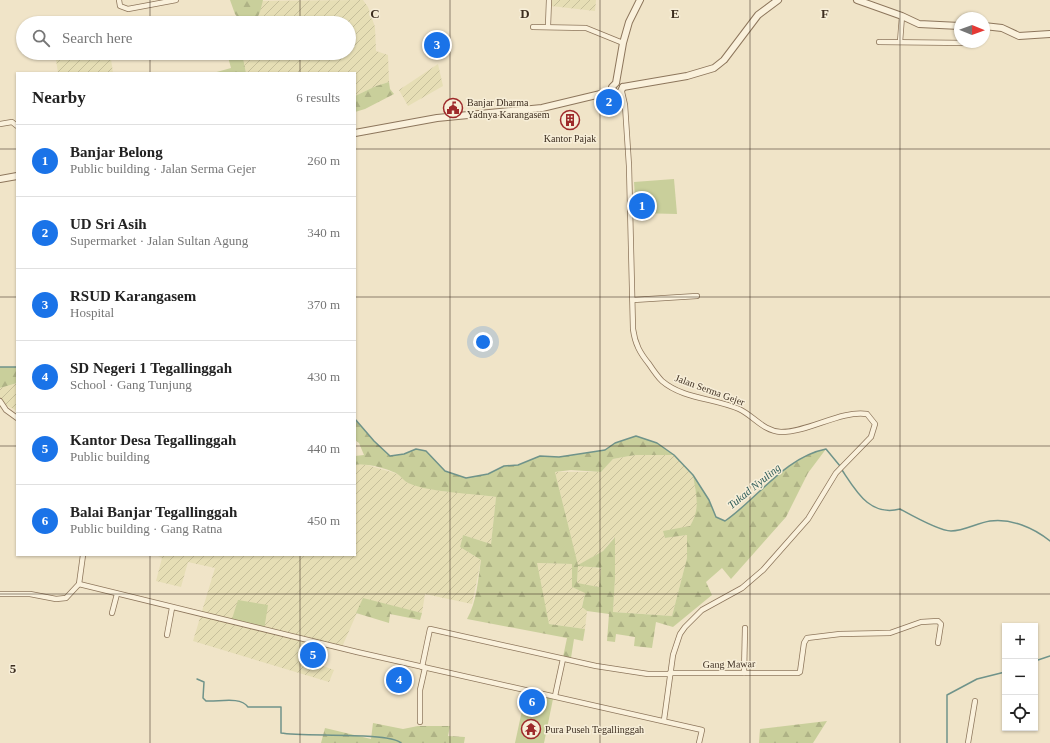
<!DOCTYPE html>
<meta charset="utf-8">
<style>
:root{--surface:#fff;--page:#f6f6f6;--text:#222;--muted:#767676;--line:#e0e0e0;--accent:#1a73e8}
body{margin:0;font-family:Georgia,serif;background:var(--page);color:var(--text)}
.controls{position:absolute;right:12px;bottom:12px;display:grid;overflow:hidden;border-radius:0px;box-shadow:0 1px 3px #0004}
.controls button{width:36px;height:36px;display:grid;place-items:center;padding:0;border:0;border-bottom:1px solid var(--line);background:var(--surface);color:var(--text);font:20px sans-serif}
.compass{position:absolute;left:954px;top:12px;width:36px;height:36px;border-radius:50%;background:var(--surface);box-shadow:0 1px 3px #0004;rotate:91deg}
.you{position:absolute;left:483px;top:342px;width:14px;height:14px;margin:-10px;border:3px solid #fff;border-radius:50%;background:#1a73e8;box-shadow:0 0 0 6px #1a73e833}
.badge{display:grid;place-items:center;width:26px;height:26px;border-radius:50%;background:var(--accent);color:#fff;font-size:13px;font-weight:700}
.pin{position:absolute;translate:-50% -50%;border:2px solid #fff;box-shadow:0 1px 4px #0006}
.list{margin:0;padding:0;list-style:none}
h2{display:flex;justify-content:space-between;align-items:center;height:52px;margin:0;padding:0 16px;font-size:17px}
h2 small{font-size:13px;font-weight:400;color:var(--muted)}
.list li{display:grid;grid-template-columns:26px 1fr auto;gap:12px;align-items:center;box-sizing:border-box;height:72px;padding:0 16px;border-top:1px solid var(--line)}
.list b{display:block;font-size:15px;white-space:nowrap}
.list p{margin:0;font-size:13px;white-space:nowrap;color:var(--muted)}
.list em{font-size:13px;font-style:normal;color:var(--muted)}
.icon{flex:none;width:22px;height:22px;fill:none;stroke:currentColor;stroke-width:2;stroke-linecap:round;stroke-linejoin:round}
.map{position:relative;flex:none;width:1050px;height:743px;overflow:hidden}
.search{position:absolute;background:var(--surface);box-shadow:0 1px 3px #0004;left:16px;top:16px;width:340px;height:44px;display:flex;align-items:center;gap:10px;box-sizing:border-box;padding:0 14px;border-radius:22px;color:var(--muted);font-size:15px}
.panel{position:absolute;background:var(--surface);box-shadow:0 1px 3px #0004;left:16px;top:72px;width:340px;height:484px;border-radius:0px}
.map>svg:first-child{display:block}
.farmland{fill:url(#farmland-furrows)}
.grass{fill:#c9cf9b}
.forest{fill:url(#forest-firs);fill-rule:evenodd}
.lines{fill:none;stroke-linecap:round;stroke-linejoin:round}
.stream{stroke:#6f938a;stroke-width:1.5}
.minor-casing{stroke:#8d765c;stroke-width:6}
.tertiary-casing{stroke:#8d765c;stroke-width:8}
.minor{stroke:#faf1dc;stroke-width:4.5}
.tertiary{stroke:#faf1dc;stroke-width:6}
.grid{fill:none;stroke:#3d2e20;stroke-width:1;stroke-opacity:0.55}
.labels{text-anchor:middle;dominant-baseline:central;stroke-width:3;stroke-linejoin:round;paint-order:stroke}
.poi-label{font-size:10px;fill:#3d2e20;stroke:#f7eed8;text-anchor:start}
.street-label{font-size:10px;fill:#3d2e20;stroke:#f7eed8}
.water-label{font-size:11px;font-style:italic;fill:#2f5d5a;stroke:#f7eed8}
.grid-label{font-size:13px;text-anchor:middle;font-weight:bold;fill:#3d2e20;stroke:#f7eed8;stroke-width:3;stroke-linejoin:round;paint-order:stroke}
</style>
<div class="map">
<svg width="1050" height="743" viewBox="0 0 1050 743">
<defs>
<pattern id="farmland-furrows" width="10" height="10" patternUnits="userSpaceOnUse"><rect width="10" height="10" fill="#e6deb5"/><path d="M-1 1l2-2M0 10L10 0M9 11l2-2" fill="none" stroke="#c6bf9b"/></pattern>
<pattern id="forest-firs" width="22" height="20" patternUnits="userSpaceOnUse"><rect width="22" height="20" fill="#c9cf9b"/><path d="M5 1l3.5 6h-7zM16 11l3.5 6h-7z" fill="#aeb285"/></pattern>
</defs>
<rect width="100%" height="100%" fill="#f0e4c8"/>
<g class="farmland">
<path d="M363,0L368,7L375,27L376,51L388,55L389,82L376,86L355,96V73H246L242,53H349V23H255L260,12L261,1Z"/>
<path d="M551,0H596L595,11L551,6Z"/>
<path d="M55,53H114L115,57L111,59L113,73H58Z"/>
<path d="M438,64L443,86L408,106L399,90Z"/>
<path d="M17,383V411L0,402V388Z"/>
<path d="M635,455H674L693,475L698,504L696,516L690,526L665,538L687,535V558L672,616L613,612L615,579L614,537L603,551L579,565L601,569L600,587L577,584L578,566L555,472H601L613,459Z"/>
<path d="M364,464L398,474L408,483L446,492H460L496,497L491,544L463,535L460,547L481,560L472,604L425,594L422,613L363,599L342,647L331,646L329,650L302,644L298,657L334,670L329,682L193,641L215,568L188,562L181,587L156,581L162,558L156,555H355V465Z"/>
<path d="M536,563L572,564V587L585,592L582,606L587,611L585,629L549,624Z"/>
</g>
<g class="grass">
<path d="M674,179L677,214L636,213L634,182Z"/>
<path d="M238,600L268,605L264,630L231,622Z"/>
<path d="M526,692L553,699L544,743H515Z"/>
</g>
<g class="forest">
<path d="M230,0H263L260,12L255,23H242L235,14Z"/>
<path d="M227,53H242L246,73H213L231,68Z"/>
<path d="M389,82L390,89L394,94L365,109L355,112V96L376,86Z"/>
<path d="M0,367H17V383L0,388Z"/>
<path d="M355,419L374,441L390,456L404,454L416,449L426,451L445,471L466,478L488,474L504,466L519,465L540,456L559,457L605,450L615,443L636,436L657,443L674,455H635L613,459L601,472L571,470L555,472L578,565L603,551L615,537V579L613,612L672,616L687,558V535L665,538L663,531L690,526C701,508 696,495 693,475L709,500L716,517L725,521C757,499 785,457 826,449L808,473L786,517L731,579L722,568L706,582L712,595L673,627L656,622L652,648L634,646L635,637L616,634L615,642L607,641L609,614L587,611L582,607L585,593L572,587V564L537,563L549,624L585,629L583,641L574,639L571,658L563,657L567,638L467,619C477,602 478,579 481,560L460,547L463,535L491,544L496,497C471,493 431,493 408,483C404,481 401,476 396,473C384,468 368,463 355,465V456L364,455L359,443L355,440ZM578,566L601,568L599,587L577,583Z"/>
<path d="M363,598L422,613L420,620L390,614L389,623L356,613Z"/>
<path d="M827,721L813,743H759L760,729Z"/>
<path d="M373,723L403,729L418,726H450L448,736L465,737L464,743H321L325,728L371,739Z"/>
</g>
<g class="lines">
<g class="stream">
<path d="M0,367H17"/>
<path d="M355,419L374,441L390,456L404,454L416,449L426,451L445,471L466,478L488,474L504,466L518,465L540,456L559,457L605,450L615,443L636,436L657,443L674,455L693,475L709,500L716,517L725,521C757,499 785,457 826,449L840,466"/>
<path d="M842,470C856,491 870,517 900,509C911,515 939,531 951,531C964,531 977,523 990,521C1011,518 1034,528 1050,541"/>
<path d="M1035,661L1050,656"/>
<path d="M197,679L204,682L203,698L206,701C219,702 240,696 248,707H281V733C303,737 389,732 401,743"/>
<path d="M947,743V695L977,679L1005,672"/>
</g>
<g class="minor-casing">
<g id="minor">
<path d="M119,0L120,6L128,9L176,0"/>
<path d="M548,26L549,0"/>
<path d="M533,27L586,28L623,43"/>
<path d="M879,42L968,43"/>
<path d="M900,42L902,16"/>
<path d="M622,92L625,105L629,166L633,329C635,344 640,353 649,364C653,370 657,376 662,381C683,399 714,398 739,409C754,416 763,431 781,432C809,432 841,410 867,414L875,424L871,437L836,473L808,519L763,570L742,588L702,610L685,627L680,634L673,655L664,720"/>
<path d="M0,124L12,122L17,126"/>
<path d="M633,300L697,296"/>
<path d="M0,401L6,410L17,418"/>
<path d="M79,584L357,652L702,730L699,743"/>
<path d="M0,594H30L56,599L66,598L79,584L83,555"/>
<path d="M112,613L117,594"/>
<path d="M167,635L172,608"/>
<path d="M422,667L430,629L596,666L648,674H670"/>
<path d="M670,673H798L800,672L804,643L807,638L840,634L890,633L921,622L938,621L941,624L938,643"/>
<path d="M744,673L745,628"/>
<path d="M555,696L563,659"/>
<path d="M420,722V690L425,668"/>
<path d="M968,743L975,701"/>
</g>
</g>
<g class="tertiary-casing">
<g id="tertiary">
<path d="M857,0L902,16L919,24L960,26"/>
<path d="M984,26L1002,28L1019,36L1050,34"/>
<path d="M623,87L687,76L714,68L724,60L758,15L778,0"/>
<path d="M613,91L612,87L616,83L623,43L629,22L640,0"/>
<path d="M613,91L617,94L620,93L623,87"/>
<path d="M355,133L437,118L542,108L613,91"/>
<path d="M0,179L17,176"/>
</g>
</g>
<use href="#minor" class="minor"/>
<use href="#tertiary" class="tertiary"/>
</g>
<path class="grid" d="M150,0V23M300,0V23M450,0V743M600,0V743M750,0V743M900,0V743M150,53V73M300,53V73M0,149H17M355,149H1050M0,297H17M355,297H1050M0,446H17M355,446H1050M150,555V743M300,555V743M0,594H1050"/>
<defs>
<g id="civic-ring" transform="scale(1)"><circle r="9.5" fill="#f7eed8" stroke="#9e2a2b" stroke-width="1.5"/><path d="M-.6-6.5H3V-4.5H.6V-3L4-1V1h2V6H-6V1h2V-1L-.6-3ZM-1.2 2.5V6h2.4V2.5Z" fill="#9e2a2b"/></g>
<g id="building-ring" transform="scale(1)"><circle r="9.5" fill="#f7eed8" stroke="#9e2a2b" stroke-width="1.5"/><path d="M-4-6H4V6H1V3H-1V6H-4ZM-2.5-4.3h1.7v1.8h-1.7ZM.8-4.3h1.7v1.8H.8ZM-2.5-1h1.7V.8h-1.7ZM.8-1h1.7V.8H.8Z" fill="#9e2a2b"/></g>
<g id="temple-ring" transform="scale(1)"><circle r="9.5" fill="#f7eed8" stroke="#9e2a2b" stroke-width="1.5"/><path d="M0-6L5-2H3V0L6.5 2.5H4V6H1.5V3h-3V6H-4V2.5H-6.5L-3 0V-2H-5Z" fill="#9e2a2b"/></g>
</defs>
<g fill-rule="evenodd">
<use href="#civic-ring" x="453" y="108"/>
<use href="#building-ring" x="570" y="120"/>
<use href="#temple-ring" x="531" y="729"/>
</g>
<g class="labels">
<g class="poi-label">
<text x="467" y="102">Banjar Dharma<tspan x="467" dy="12">Yadnya Karangasem</tspan></text>
<text x="570" y="138" text-anchor="middle">Kantor Pajak</text>
<text x="545" y="729">Pura Puseh Tegallinggah</text>
</g>
<g class="street-label">
<text transform="translate(710 390) rotate(20)">Jalan Serma Gejer</text>
<text transform="translate(729 664) rotate(-1)">Gang Mawar</text>
</g>
<g class="water-label">
<text transform="translate(754 486) rotate(-39)">Tukad Nyuling</text>
</g>
</g>
<g class="grid-label">
<text x="375" y="18">C</text>
<text x="525" y="18">D</text>
<text x="675" y="18">E</text>
<text x="825" y="18">F</text>
<text x="13" y="673">5</text>
</g>
</svg>
<div class="controls">
<button>+</button>
<button>−</button>
<button><svg class="icon" aria-label="locate" viewBox="0 0 24 24"><circle cx="12" cy="12" r="6"/><path d="M12 2v4M12 18v4M2 12h4M18 12h4"/></svg></button>
</div>
<svg class="compass" viewBox="-18 -18 36 36"><path d="M0-13l5 13h-10z" fill="#e53935"/><path d="M0 13l5-13h-10z" fill="#767676"/></svg>
<div class="you"></div>
<div class="pin badge" style="left:642px;top:206px">1</div>
<div class="pin badge" style="left:609px;top:102px">2</div>
<div class="pin badge" style="left:437px;top:45px">3</div>
<div class="pin badge" style="left:399px;top:680px">4</div>
<div class="pin badge" style="left:313px;top:655px">5</div>
<div class="pin badge" style="left:532px;top:702px">6</div>
<div class="search"><svg class="icon" aria-label="search" viewBox="0 0 24 24"><circle cx="10" cy="10" r="6"/><path d="M15 15l6 6"/></svg>Search here</div>
<section class="panel">
<h2>Nearby<small>6 results</small></h2>
<ul class="list">
<li><span class="badge">1</span><div><b>Banjar Belong</b><p>Public building · Jalan Serma Gejer</p></div><em>260 m</em></li>
<li><span class="badge">2</span><div><b>UD Sri Asih</b><p>Supermarket · Jalan Sultan Agung</p></div><em>340 m</em></li>
<li><span class="badge">3</span><div><b>RSUD Karangasem</b><p>Hospital</p></div><em>370 m</em></li>
<li><span class="badge">4</span><div><b>SD Negeri 1 Tegallinggah</b><p>School · Gang Tunjung</p></div><em>430 m</em></li>
<li><span class="badge">5</span><div><b>Kantor Desa Tegallinggah</b><p>Public building</p></div><em>440 m</em></li>
<li><span class="badge">6</span><div><b>Balai Banjar Tegallinggah</b><p>Public building · Gang Ratna</p></div><em>450 m</em></li>
</ul>
</section>
</div>
